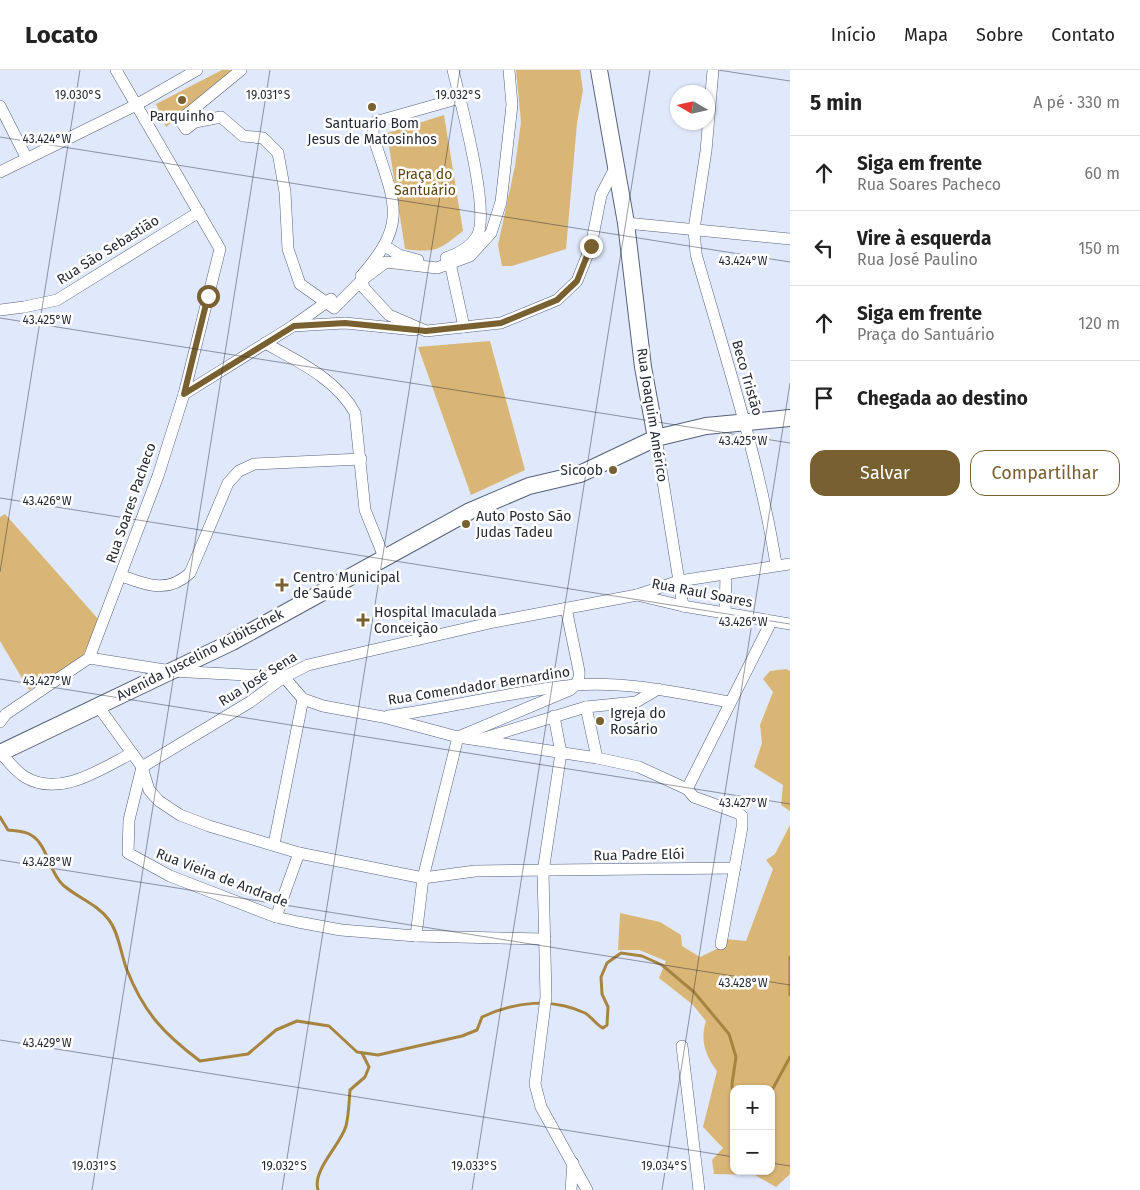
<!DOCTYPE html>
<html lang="pt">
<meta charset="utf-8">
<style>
:root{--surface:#fff;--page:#f6f6f6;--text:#222;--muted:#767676;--line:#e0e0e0;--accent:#796031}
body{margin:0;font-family:"Fira Sans",sans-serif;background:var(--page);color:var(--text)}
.controls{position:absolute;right:15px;bottom:15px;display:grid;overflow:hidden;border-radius:10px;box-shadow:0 1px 4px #0004}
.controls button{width:45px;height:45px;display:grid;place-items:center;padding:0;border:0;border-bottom:1px solid var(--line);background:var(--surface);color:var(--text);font:25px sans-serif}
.compass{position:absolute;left:670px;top:15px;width:45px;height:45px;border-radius:50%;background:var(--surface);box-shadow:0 1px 4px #0004;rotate:279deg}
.stop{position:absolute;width:15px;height:15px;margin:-11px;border:4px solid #796031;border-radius:50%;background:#fff}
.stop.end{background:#796031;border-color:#fff;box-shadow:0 1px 5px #0008}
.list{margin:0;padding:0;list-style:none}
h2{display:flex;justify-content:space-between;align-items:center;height:65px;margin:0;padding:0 20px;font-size:21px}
h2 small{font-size:16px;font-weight:400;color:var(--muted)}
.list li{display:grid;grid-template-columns:32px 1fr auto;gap:15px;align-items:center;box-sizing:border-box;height:75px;padding:0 20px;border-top:1px solid var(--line)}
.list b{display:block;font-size:19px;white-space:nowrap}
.list p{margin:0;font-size:16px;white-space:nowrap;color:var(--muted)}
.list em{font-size:16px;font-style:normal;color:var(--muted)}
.actions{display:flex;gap:10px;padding:15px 20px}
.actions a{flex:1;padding:11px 0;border:1px solid var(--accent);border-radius:15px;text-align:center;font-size:18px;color:var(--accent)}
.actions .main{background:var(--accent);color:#fff}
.icon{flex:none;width:28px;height:28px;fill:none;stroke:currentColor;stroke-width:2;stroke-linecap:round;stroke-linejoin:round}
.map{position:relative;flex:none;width:790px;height:1120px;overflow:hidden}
header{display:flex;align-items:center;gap:30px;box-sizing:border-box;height:70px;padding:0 25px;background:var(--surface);border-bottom:1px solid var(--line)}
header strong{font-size:24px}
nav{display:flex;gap:28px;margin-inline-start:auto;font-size:18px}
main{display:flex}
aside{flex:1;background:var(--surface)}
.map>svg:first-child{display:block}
.green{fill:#dab676;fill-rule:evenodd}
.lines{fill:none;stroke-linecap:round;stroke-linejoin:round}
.stream{stroke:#a88441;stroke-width:3}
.street-casing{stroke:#55617b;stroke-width:12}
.secondary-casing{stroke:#55617b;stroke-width:18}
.street{stroke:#fff;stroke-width:11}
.secondary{stroke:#fff;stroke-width:16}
.route{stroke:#796031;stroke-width:6}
.ticks{fill:none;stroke:#242934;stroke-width:1;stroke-opacity:0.45}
.poi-dot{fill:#796031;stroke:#fff;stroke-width:2}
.labels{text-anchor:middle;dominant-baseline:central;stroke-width:5;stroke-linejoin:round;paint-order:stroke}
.poi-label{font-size:14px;fill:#242934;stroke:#fff;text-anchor:start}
.park-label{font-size:14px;fill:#5c420c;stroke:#fff}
.street-label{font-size:14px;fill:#242934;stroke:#fff}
.ticks-label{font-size:12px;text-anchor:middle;fill:#242934;stroke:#fff;stroke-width:5;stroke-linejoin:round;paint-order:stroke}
</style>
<header>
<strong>Locato</strong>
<nav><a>Início</a><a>Mapa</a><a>Sobre</a><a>Contato</a></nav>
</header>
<main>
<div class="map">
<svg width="790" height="1120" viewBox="0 0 790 1120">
<rect width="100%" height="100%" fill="#e0e8fb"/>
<g class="green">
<path d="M222,0H236L166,57L156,34Z"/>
<path d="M516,0H580L583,20L577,53L566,179L512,196H502L498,175L515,96L521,52Z"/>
<path d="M444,45L463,161C439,180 436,183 405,179L387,63Z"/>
<path d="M490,271L525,400L471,425L418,277Z"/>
<path d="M5,444L99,550L81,590L29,620L0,571V447Z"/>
<path d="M786,599L790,601V741L781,735L783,715L754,697L762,673L760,655L773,622L763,609L770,601Z"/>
<path d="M790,755V1104L776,1117L755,1105L714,1104L712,1090L723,1078L703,1057L717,1001C705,985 700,970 706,951L692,934L659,908L666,891L639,880H618L620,843L660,852L681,865L682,876L700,887L723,876L725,869L746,871L773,799L766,790L775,784ZM734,1019H771V1101H734Z"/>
</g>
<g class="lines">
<g class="stream">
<path d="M0,747L8,760C15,761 25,761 31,765C48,775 48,801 63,815C78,828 97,834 109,850C119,863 121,885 127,900C144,943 164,964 200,991L248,984L276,960L297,951L329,956L357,982L378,985L462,966L477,960L482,947C514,932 552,927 585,943C592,947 596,955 603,958L607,955L608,937L602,924L601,907L607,893L621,883L642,886L662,895L694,922L729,964L736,987L732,1014L734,1036"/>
<path d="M790,887V925"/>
<path d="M771,1022L790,987"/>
<path d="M318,1120C312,1100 340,1076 346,1056C349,1044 349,1031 350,1020L365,1007L369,997L362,983"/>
</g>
<g class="street-casing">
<g id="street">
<path d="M241,0L180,50L186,59L195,52L221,47L243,66L263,68L278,83L285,122L288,179L300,214L334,238L362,210L386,192L437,198L470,186L491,163L501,132L512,35L509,0"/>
<path d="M713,0L706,81L694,159L696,184C725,286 759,389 776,494"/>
<path d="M0,36L27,89"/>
<path d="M0,102L136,35L197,0"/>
<path d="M626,153L790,169"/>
<path d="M385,176L399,185L418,190"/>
<path d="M446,188C457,184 471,177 477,166C491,143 460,30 453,0"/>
<path d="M449,188L464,257"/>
<path d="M363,204C406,154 396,136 377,78C374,69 371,62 375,52L460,28"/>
<path d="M361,206L364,218L389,245L426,261L501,253L557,230L577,211L591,176L601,125L615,98"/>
<path d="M0,240L24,237L57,230L199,142"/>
<path d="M293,256L331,229"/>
<path d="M265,273C297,291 337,309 355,343L365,440L384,487"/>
<path d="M184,324L293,256L345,253L415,260"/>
<path d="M656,368L683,536"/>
<path d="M122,506C147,515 167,524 190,503L228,413L239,401L254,394L361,389"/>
<path d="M637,525L683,536L790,554"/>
<path d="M725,543L726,504"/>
<path d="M89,588L171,601L284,607L303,629L323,636L383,647L458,667L597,688L639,697L687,719L694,727L738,743L742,746V757L721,874"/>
<path d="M98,636L142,697L149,720L159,731L180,745L209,756L299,783L423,808L475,801L735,798"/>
<path d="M586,637L597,688"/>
<path d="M388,646C451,638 512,621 575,615C627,611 679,623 730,632"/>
<path d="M554,646L561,683L543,802L546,927L535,1014L541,1037L587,1120"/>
<path d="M0,652L6,644L89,588L158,406L184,324L220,179L116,0"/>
<path d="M481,669L586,637L636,632L658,619"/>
<path d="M0,683C8,690 15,701 25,707C60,728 101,699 132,683"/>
<path d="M687,719L771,552"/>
<path d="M274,774L303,629"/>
<path d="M276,847L299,783"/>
<path d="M416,866L423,808L458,667L570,620C577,614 580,610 579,601L566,538"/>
<path d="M545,869L416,866L341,860L298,852L276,847L170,806L128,783L129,750L142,697L250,632L284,607L308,595L494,552L637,525L679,511L790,494"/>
<path d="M682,976L699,1120"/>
<path d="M571,1120L573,1093"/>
</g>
</g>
<g class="secondary-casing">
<g id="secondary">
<path d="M599,0L626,153L643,297L656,368"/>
<path d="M0,683L232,572L470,441L529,416L580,404L656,368L706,356L790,348"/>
</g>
</g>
<use href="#street" class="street"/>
<use href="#secondary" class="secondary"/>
</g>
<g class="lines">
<path class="route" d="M208,226L184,324L294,256L345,253L426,261L501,253L557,230L577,211L591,176"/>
</g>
<path class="ticks" d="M718,0L790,11M0,67L790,192M0,248L790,373M0,428L790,554M0,502L80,0M0,609L790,734M0,790L790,915M0,970L734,1087M771,1093L790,1096M92,1120L270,0M282,1120L460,0M472,1120L650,0M662,1120L790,313"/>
<g class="poi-dot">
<circle cx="182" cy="30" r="5"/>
<circle cx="372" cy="37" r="5"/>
<circle cx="613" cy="400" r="5"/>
<circle cx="466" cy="454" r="5"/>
<path d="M279.5 507.5h5v5h5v5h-5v5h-5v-5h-5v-5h5z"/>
<path d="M360.5 542.5h5v5h5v5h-5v5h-5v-5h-5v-5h5z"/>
<circle cx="600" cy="651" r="5"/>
</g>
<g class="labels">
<g class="poi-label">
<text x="182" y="46" text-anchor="middle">Parquinho</text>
<text x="372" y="53" text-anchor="middle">Santuario Bom<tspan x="372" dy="16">Jesus de Matosinhos</tspan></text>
<text x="603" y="400" text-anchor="end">Sicoob</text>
<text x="476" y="446">Auto Posto São<tspan x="476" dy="16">Judas Tadeu</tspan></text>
<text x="293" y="507">Centro Municipal<tspan x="293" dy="16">de Saúde</tspan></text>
<text x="374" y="542">Hospital Imaculada<tspan x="374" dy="16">Conceição</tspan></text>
<text x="610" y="643">Igreja do<tspan x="610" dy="16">Rosário</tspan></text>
</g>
<g class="park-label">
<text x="425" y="104">Praça do<tspan x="425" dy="16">Santuário</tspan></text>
</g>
<g class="street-label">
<text transform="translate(108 180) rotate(-32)">Rua São Sebastião</text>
<text transform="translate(747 308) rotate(74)">Beco Tristão</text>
<text transform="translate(652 345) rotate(81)">Rua Joaquim Américo</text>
<text transform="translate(131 433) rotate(-71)">Rua Soares Pacheco</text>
<text transform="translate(702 523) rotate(11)">Rua Raul Soares</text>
<text transform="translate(200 585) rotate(-27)">Avenida Juscelino Kubitschek</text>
<text transform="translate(258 609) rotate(-32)">Rua José Sena</text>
<text transform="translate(479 616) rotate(-9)">Rua Comendador Bernardino</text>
<text transform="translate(639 785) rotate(-1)">Rua Padre Elói</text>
<text transform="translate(222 808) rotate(21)">Rua Vieira de Andrade</text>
</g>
</g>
<g class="ticks-label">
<text x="78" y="29">19.030°S</text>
<text x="268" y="29">19.031°S</text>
<text x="458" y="29">19.032°S</text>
<text x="47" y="73">43.424°W</text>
<text x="743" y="195">43.424°W</text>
<text x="47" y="254">43.425°W</text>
<text x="743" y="375">43.425°W</text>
<text x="47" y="435">43.426°W</text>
<text x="743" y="556">43.426°W</text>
<text x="47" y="615">43.427°W</text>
<text x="743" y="737">43.427°W</text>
<text x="47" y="796">43.428°W</text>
<text x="743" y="917">43.428°W</text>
<text x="47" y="977">43.429°W</text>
<text x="94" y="1100">19.031°S</text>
<text x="284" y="1100">19.032°S</text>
<text x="474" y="1100">19.033°S</text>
<text x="664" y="1100">19.034°S</text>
</g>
</svg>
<div class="controls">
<button>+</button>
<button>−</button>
</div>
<svg class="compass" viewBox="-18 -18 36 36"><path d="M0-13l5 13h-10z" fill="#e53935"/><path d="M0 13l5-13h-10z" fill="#767676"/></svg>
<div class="stop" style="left:208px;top:226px"></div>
<div class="stop end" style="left:591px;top:176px"></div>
</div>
<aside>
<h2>5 min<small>A pé · 330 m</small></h2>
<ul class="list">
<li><svg class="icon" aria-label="ahead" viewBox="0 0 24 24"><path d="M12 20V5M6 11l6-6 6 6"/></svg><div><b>Siga em frente</b><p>Rua Soares Pacheco</p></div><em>60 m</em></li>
<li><svg class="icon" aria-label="left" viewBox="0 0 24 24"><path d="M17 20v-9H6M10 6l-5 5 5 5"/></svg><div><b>Vire à esquerda</b><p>Rua José Paulino</p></div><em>150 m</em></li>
<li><svg class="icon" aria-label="ahead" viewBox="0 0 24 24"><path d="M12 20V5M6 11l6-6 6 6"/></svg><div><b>Siga em frente</b><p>Praça do Santuário</p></div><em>120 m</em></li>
<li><svg class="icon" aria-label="arrive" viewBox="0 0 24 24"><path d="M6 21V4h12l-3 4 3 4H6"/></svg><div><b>Chegada ao destino</b></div></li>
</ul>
<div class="actions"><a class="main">Salvar</a><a>Compartilhar</a></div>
</aside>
</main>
